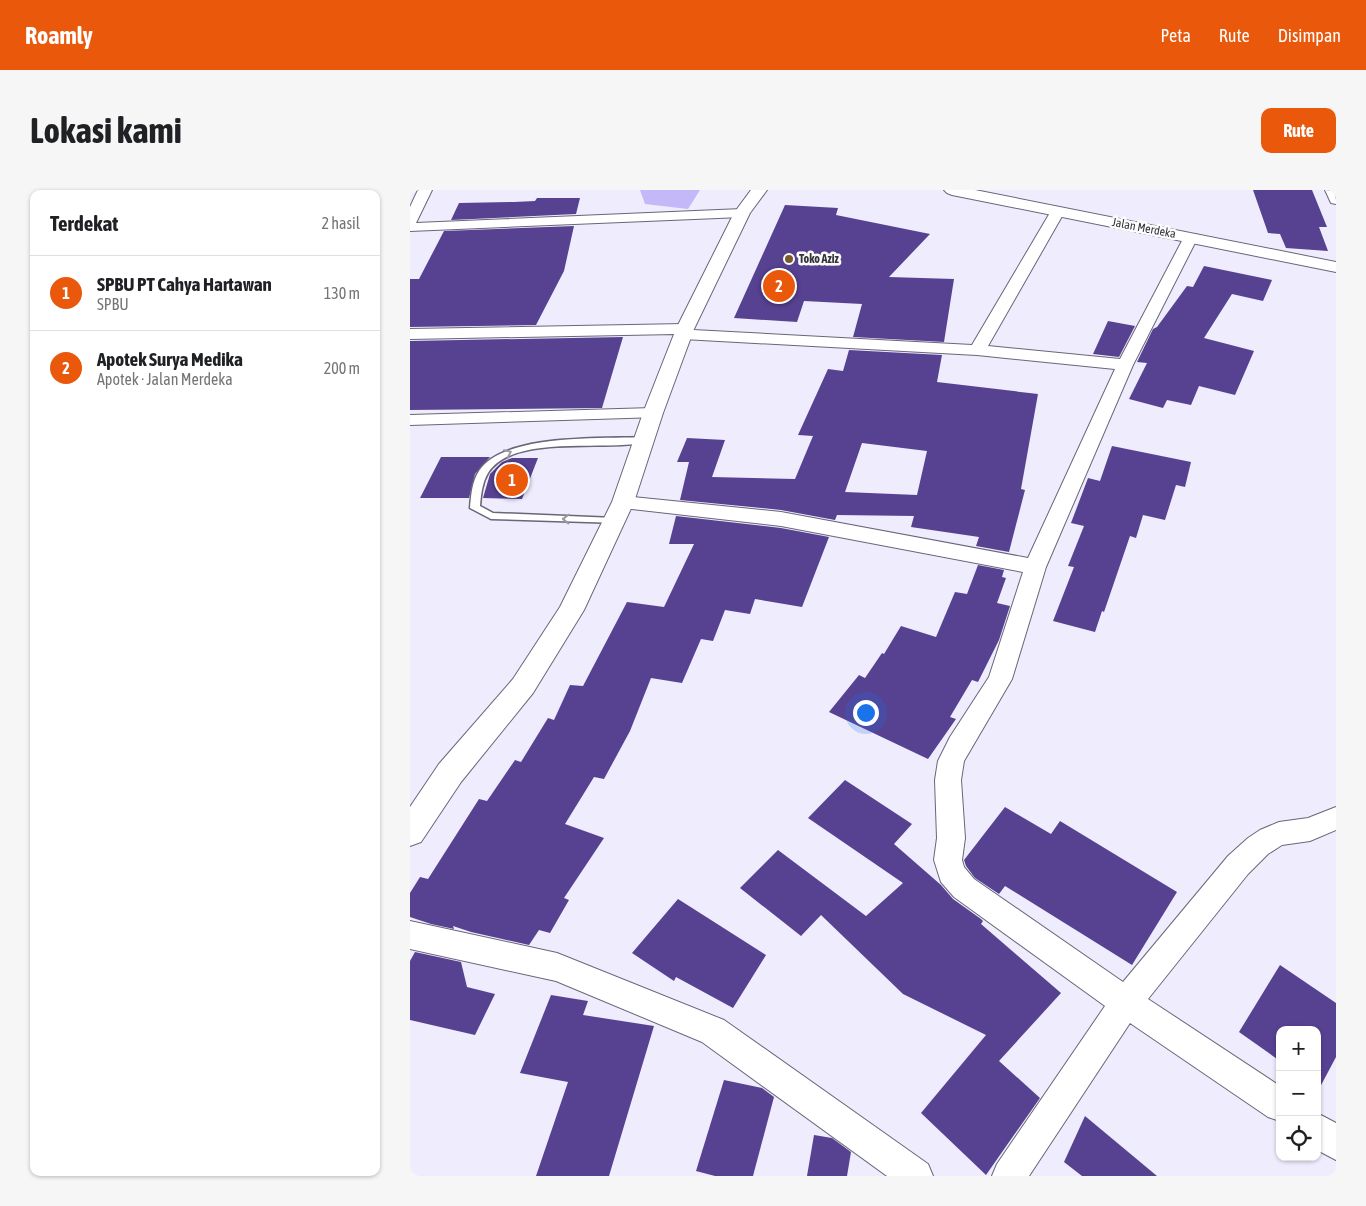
<!DOCTYPE html>
<html lang="id">
<meta charset="utf-8">
<style>
:root{--surface:#fff;--page:#f6f6f6;--text:#202124;--muted:#757577;--line:#e0e0e0;--accent:#ea580c}
body{margin:0;font-family:"Asap Condensed",sans-serif;background:var(--page);color:var(--text)}
.controls{position:absolute;right:15px;bottom:15px;display:grid;overflow:hidden;border-radius:10px;box-shadow:0 1px 4px #0004}
.controls button{width:45px;height:45px;display:grid;place-items:center;padding:0;border:0;border-bottom:1px solid var(--line);background:var(--surface);color:var(--text);font:25px sans-serif}
.you{position:absolute;left:455px;top:522px;width:18px;height:18px;margin:-12px;border:4px solid #fff;border-radius:50%;background:#1a73e8;box-shadow:0 0 0 8px #1a73e833}
.badge{display:grid;place-items:center;width:32px;height:32px;border-radius:50%;background:var(--accent);color:#fff;font-size:16px;font-weight:700}
.pin{position:absolute;translate:-50% -50%;border:2px solid #fff;box-shadow:0 1px 5px #0006}
.list{margin:0;padding:0;list-style:none}
h2{display:flex;justify-content:space-between;align-items:center;height:65px;margin:0;padding:0 20px;font-size:21px}
h2 small{font-size:16px;font-weight:400;color:var(--muted)}
.list li{display:grid;grid-template-columns:32px 1fr auto;gap:15px;align-items:center;box-sizing:border-box;height:75px;padding:0 20px;border-top:1px solid var(--line)}
.list b{display:block;font-size:19px;white-space:nowrap}
.list p{margin:0;font-size:16px;white-space:nowrap;color:var(--muted)}
.list em{font-size:16px;font-style:normal;color:var(--muted)}
.icon{flex:none;width:28px;height:28px;fill:none;stroke:currentColor;stroke-width:2;stroke-linecap:round;stroke-linejoin:round}
.map{position:relative;flex:none;width:926px;height:986px;overflow:hidden;border-radius:10px}
header{display:flex;align-items:center;gap:30px;box-sizing:border-box;height:70px;padding:0 25px;background:var(--accent);color:#fff}
header strong{font-size:24px}
nav{display:flex;gap:28px;margin-inline-start:auto;font-size:18px}
.intro{display:flex;align-items:center;justify-content:space-between;box-sizing:border-box;height:120px;padding:0 30px}
h1{margin:0;font-size:35px}
.button{padding:12px 22px;border-radius:10px;background:var(--accent);color:#fff;font-size:18px;font-weight:700}
main{display:flex;gap:30px;padding:0 30px}
aside{flex:1;background:var(--surface);border-radius:10px;box-shadow:0 1px 4px #0004}
.map>svg:first-child{display:block}
.green{fill:#c4b8f9}
.building{fill:#574292;fill-rule:evenodd}
.lines{fill:none;stroke-linecap:round;stroke-linejoin:round}
.lane-casing{stroke:#696678;stroke-width:3}
.street-casing{stroke:#696678;stroke-width:2}
.secondary-casing{stroke:#696678;stroke-width:2}
.primary-casing{stroke:#696678;stroke-width:2}
.lane{fill:#fff;fill-rule:evenodd}
.street{fill:#fff;fill-rule:evenodd}
.secondary{fill:#fff;fill-rule:evenodd}
.primary{fill:#fff;fill-rule:evenodd}
.oneway{stroke:#9a9a9e}
.poi-dot{fill:#795a2f;stroke:#fcfcfc;stroke-width:2}
.labels{text-anchor:middle;dominant-baseline:central;stroke-width:5;stroke-linejoin:round;paint-order:stroke}
.far-street-label{font-size:12px;fill:#35343c;stroke:#fcfcfc}
.far-poi-label{font-size:12px;font-weight:bold;fill:#35343c;stroke:#fcfcfc;text-anchor:start}
</style>
<header>
<strong>Roamly</strong>
<nav><a>Peta</a><a>Rute</a><a>Disimpan</a></nav>
</header>
<div class="intro"><h1>Lokasi kami</h1><a class="button">Rute</a></div>
<main>
<aside>
<h2>Terdekat<small>2 hasil</small></h2>
<ul class="list">
<li><span class="badge">1</span><div><b>SPBU PT Cahya Hartawan</b><p>SPBU</p></div><em>130 m</em></li>
<li><span class="badge">2</span><div><b>Apotek Surya Medika</b><p>Apotek · Jalan Merdeka</p></div><em>200 m</em></li>
</ul>
</aside>
<div class="map">
<svg width="926" height="986" viewBox="0 0 926 986">
<rect width="100%" height="100%" fill="#eeecfd"/>
<path class="green" d="M230,0H290L278,19L235,14Z"/>
<g class="building">
<path d="M843,0H902L917,37H909L918,61L876,58L870,44L858,43Z"/>
<path d="M127,8H170L166,24L41,30L49,13L104,12L125,11Z"/>
<path d="M375,15L428,18L426,25L520,44L479,87L544,89L534,152L443,147L452,114L394,111L387,132L324,128Z"/>
<path d="M164,36L154,81L126,135L0,137V89H9L34,41Z"/>
<path d="M794,76L862,90L853,111L822,104L794,148L844,161L825,205L789,196L781,215L757,210L753,218L719,209L737,173L727,172L743,139L747,137L777,96L783,97Z"/>
<path d="M698,131L725,136L709,167L683,164Z"/>
<path d="M213,147L192,218L0,220V151Z"/>
<path d="M439,160L532,165L527,192L628,204L611,299L615,300L599,362L566,356L569,347L501,337L504,326L427,325L425,330L371,320L270,310L279,272H267L277,248L315,250L302,287L385,289L403,246L388,245L418,179L433,181ZM452,253L517,261L507,305L435,302Z"/>
<path d="M702,256L781,272L775,297L766,295L755,330L733,325L726,348L720,346L694,422L692,421L685,442L643,431L664,377L658,376L674,336L661,333L678,288L690,291Z"/>
<path d="M31,267H80L65,284L59,308H10Z"/>
<path d="M102,268H128L112,309L73,308L80,284L92,272Z"/>
<path d="M266,326L371,338L419,347L392,417L345,409L340,424L315,420L303,451L291,449L272,493L241,488L220,541L194,589L184,587L155,634L194,648L154,708L159,710L140,743L129,740L119,755L61,742L43,736L44,739L21,734L0,727V703L10,687L18,689L69,609L77,611L105,570L111,572L138,528L144,530L160,495L173,496L217,412L254,417L284,354H259Z"/>
<path d="M568,375L594,380L592,387L596,388L587,413L600,416L589,450L568,492L562,490L540,527L546,529L518,569L419,522L449,485L455,488L472,463L474,464L491,436L526,447L545,402L557,404Z"/>
<path d="M435,590L502,634L484,654L531,695L543,709L571,729L573,731L571,734L651,803L589,871L630,908L576,985L511,923L576,845L493,804L411,725L391,746L330,698L368,660L456,726L493,693L398,628Z"/>
<path d="M595,617L641,644L650,631L767,702L722,775L595,696L589,704L565,688L556,676L554,670Z"/>
<path d="M268,709L356,765L323,818L266,787L264,791L222,763Z"/>
<path d="M5,762L51,772L57,797L85,804L65,845L0,830V771Z"/>
<path d="M870,775L926,813V867L909,899L907,897V840H870V871L829,842Z"/>
<path d="M141,805L178,811L173,825L244,836L199,986H126L158,892L110,883Z"/>
<path d="M314,890L352,898L364,907L343,986H305L286,981Z"/>
<path d="M675,926L747,986H672L654,972Z"/>
<path d="M404,945L422,948L441,962L437,986H397Z"/>
</g>
<g class="lines">
<g class="lane-casing">
<path id="lane" d="M235,247L238,248V252C198,262 103,243 78,283C72,293 71,305 70,316L83,323L205,328L210,331L209,333L81,329L60,318C61,305 62,292 69,281C94,243 193,249 235,247Z"/>
</g>
<g class="street-casing">
<g id="street">
<path d="M8,0H22L6,33L332,19L339,23L332,27L0,41V17Z"/>
<path d="M915,0H926V14L921,13Z"/>
<path d="M648,17L655,21L578,156L710,169L774,47L776,44H786L788,47L723,175L636,377L602,489L554,571L551,590L555,648L552,670L554,677L564,689L713,792L818,666L838,648L850,640L869,632L898,628L926,617V640L900,651L872,655L858,664L838,684L738,809L870,896V931L858,927L720,833L619,986H582L587,974L695,816L544,707L531,692L524,670L527,648L525,590L528,571L540,547L579,487L613,382L371,336L213,318L206,316L203,312L206,308L213,306L371,322L618,368L705,179L567,165L273,149L267,147L265,144L0,149V139L275,134L281,136L283,140L562,155L641,21Z"/>
<path d="M243,218L249,219L252,223L249,227L0,235V225Z"/>
<path d="M0,731L147,763L314,830L518,974L523,986H477L292,852L146,791L0,759Z"/>
<path d="M907,923L926,933V970L907,960Z"/>
</g>
</g>
<g class="secondary-casing">
<path id="secondary" d="M341,0H357L340,23L284,139L253,223L224,312L174,420L123,503L51,592L11,652L0,656V617L29,574L103,489L150,417L202,312L233,223L266,139L324,23Z"/>
</g>
<g class="primary-casing">
<path id="primary" d="M534,0H565L926,72V82L542,5L537,3Z"/>
</g>
<use href="#lane" class="lane"/>
<use href="#street" class="street"/>
<use href="#secondary" class="secondary"/>
<use href="#primary" class="primary"/>
</g>
<defs><path id="oneway-chevron" d="M-2-3.5L2.5 0L-2 3.5" fill="none" stroke-width="1.6" stroke-linecap="round" stroke-linejoin="round" transform="scale(1.25)"/></defs>
<g class="oneway">
<use href="#oneway-chevron" transform="translate(98 263) rotate(-26)"/>
<use href="#oneway-chevron" transform="translate(156 329) rotate(-178)"/>
</g>
<circle class="poi-dot" cx="379" cy="69" r="5"/>
<g class="labels">
<g class="far-street-label">
<text transform="translate(734 38) rotate(11)">Jalan Merdeka</text>
</g>
<g class="far-poi-label">
<text x="389" y="69">Toko Aziz</text>
</g>
</g>
</svg>
<div class="controls">
<button>+</button>
<button>−</button>
<button><svg class="icon" aria-label="locate" viewBox="0 0 24 24"><circle cx="12" cy="12" r="6"/><path d="M12 2v4M12 18v4M2 12h4M18 12h4"/></svg></button>
</div>
<div class="you"></div>
<div class="pin badge" style="left:102px;top:290px">1</div>
<div class="pin badge" style="left:369px;top:96px">2</div>
</div>
</main>
